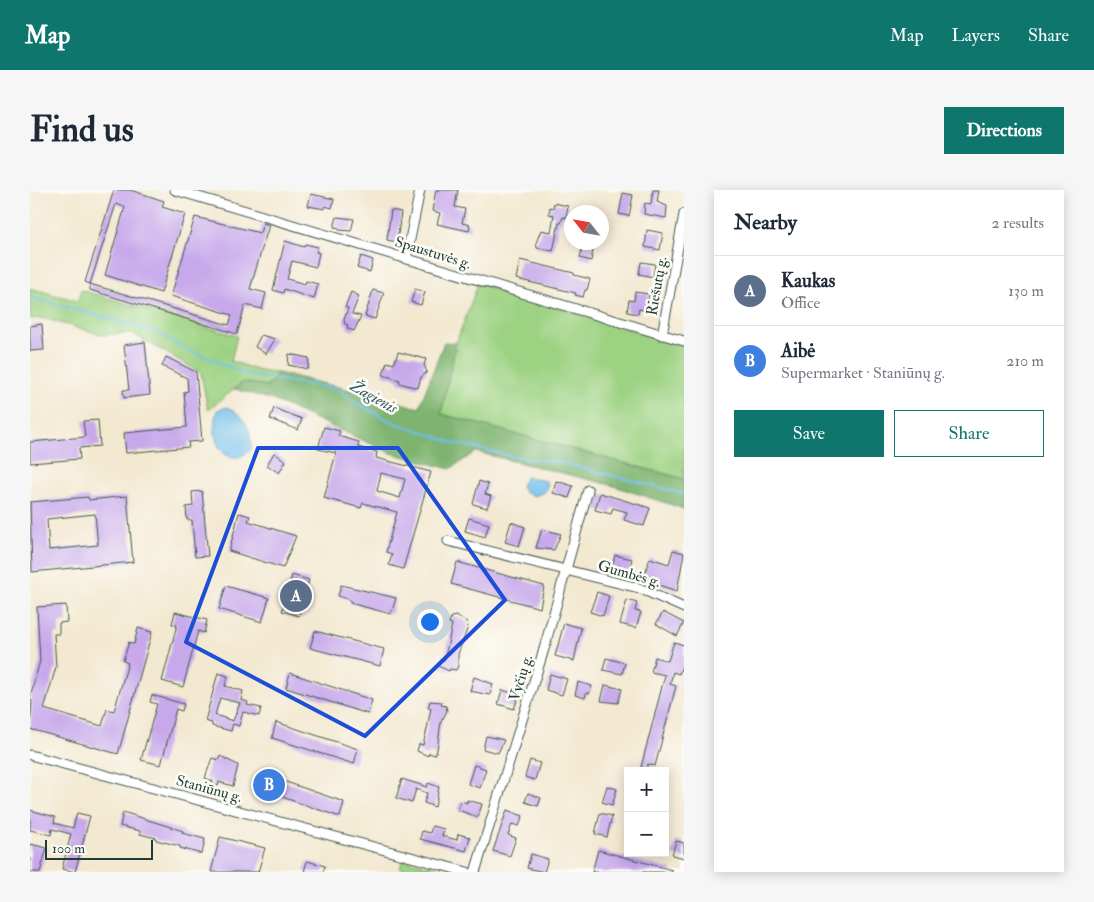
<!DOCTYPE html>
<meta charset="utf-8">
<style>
:root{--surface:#fff;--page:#f6f6f7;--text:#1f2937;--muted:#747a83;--line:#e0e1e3;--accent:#0f766e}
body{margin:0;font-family:"IM FELL Double Pica",serif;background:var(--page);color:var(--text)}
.controls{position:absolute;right:15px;bottom:15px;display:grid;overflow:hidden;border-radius:0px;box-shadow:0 2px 12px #0003}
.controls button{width:45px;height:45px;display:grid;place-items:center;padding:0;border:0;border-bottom:1px solid var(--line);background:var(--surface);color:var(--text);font:25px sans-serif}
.compass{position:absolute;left:534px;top:15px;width:45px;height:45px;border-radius:50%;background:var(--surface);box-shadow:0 2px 12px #0003;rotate:301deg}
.scale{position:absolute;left:15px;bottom:12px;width:108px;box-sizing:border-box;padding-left:5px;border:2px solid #1f3d34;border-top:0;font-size:14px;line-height:18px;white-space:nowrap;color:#1f3d34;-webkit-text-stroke:4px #fdfcf7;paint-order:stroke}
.you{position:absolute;left:399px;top:431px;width:18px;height:18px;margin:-12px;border:4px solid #fff;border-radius:50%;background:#1a73e8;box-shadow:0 0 0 8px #1a73e833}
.badge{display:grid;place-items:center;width:32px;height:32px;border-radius:50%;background:var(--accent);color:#fff;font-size:16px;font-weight:700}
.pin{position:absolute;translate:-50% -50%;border:2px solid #fff;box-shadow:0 1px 5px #0006}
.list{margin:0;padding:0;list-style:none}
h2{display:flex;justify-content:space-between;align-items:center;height:65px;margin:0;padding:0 20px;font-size:21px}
h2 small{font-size:16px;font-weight:400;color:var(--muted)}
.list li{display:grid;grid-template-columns:32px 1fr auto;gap:15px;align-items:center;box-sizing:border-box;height:70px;padding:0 20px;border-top:1px solid var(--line)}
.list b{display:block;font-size:19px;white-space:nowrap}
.list p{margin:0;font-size:16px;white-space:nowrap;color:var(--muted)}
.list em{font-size:16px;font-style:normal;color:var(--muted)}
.actions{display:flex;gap:10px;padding:15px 20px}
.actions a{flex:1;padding:11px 0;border:1px solid var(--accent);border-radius:0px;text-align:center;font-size:18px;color:var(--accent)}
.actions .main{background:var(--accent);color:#fff}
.map{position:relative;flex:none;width:654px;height:682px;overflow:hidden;border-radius:0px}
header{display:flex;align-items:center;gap:30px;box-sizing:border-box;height:70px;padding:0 25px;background:var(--accent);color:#fff}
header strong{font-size:24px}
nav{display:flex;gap:28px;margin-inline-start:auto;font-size:18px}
.intro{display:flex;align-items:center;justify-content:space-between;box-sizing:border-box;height:120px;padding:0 30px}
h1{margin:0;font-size:35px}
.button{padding:12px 22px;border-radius:0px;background:var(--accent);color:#fff;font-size:18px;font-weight:700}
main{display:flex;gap:30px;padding:0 30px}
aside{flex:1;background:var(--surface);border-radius:0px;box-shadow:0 2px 12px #0003}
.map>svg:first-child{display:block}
.green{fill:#9dd282;stroke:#5e885b}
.forest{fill:#7eb470;stroke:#4e7852}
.water{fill:#70beea;stroke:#487e8f}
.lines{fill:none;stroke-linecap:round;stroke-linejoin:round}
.stream{stroke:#70beea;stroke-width:2}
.building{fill:#c7a9eb;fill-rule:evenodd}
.street-casing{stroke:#3f574b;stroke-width:11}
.street{stroke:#fff;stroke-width:9}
.marked{fill:none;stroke:#1d4ed8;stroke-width:4;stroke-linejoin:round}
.labels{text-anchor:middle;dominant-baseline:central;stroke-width:5;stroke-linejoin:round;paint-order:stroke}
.street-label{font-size:15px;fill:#1f3d34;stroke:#fdfcf7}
.water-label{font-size:16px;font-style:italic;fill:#335d62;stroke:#fdfcf7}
</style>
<header>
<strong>Map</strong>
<nav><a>Map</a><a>Layers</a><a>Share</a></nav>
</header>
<div class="intro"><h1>Find us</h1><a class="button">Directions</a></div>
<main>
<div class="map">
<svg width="654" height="682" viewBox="0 0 654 682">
<rect width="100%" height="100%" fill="#fdfcf7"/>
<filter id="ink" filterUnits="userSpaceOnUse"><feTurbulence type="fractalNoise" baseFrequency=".02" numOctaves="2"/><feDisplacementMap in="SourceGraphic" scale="10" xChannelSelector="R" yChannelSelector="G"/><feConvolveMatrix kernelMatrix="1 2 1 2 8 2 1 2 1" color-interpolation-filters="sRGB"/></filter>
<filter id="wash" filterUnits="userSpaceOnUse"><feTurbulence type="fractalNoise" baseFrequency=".0096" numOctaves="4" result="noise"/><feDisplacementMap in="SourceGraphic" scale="20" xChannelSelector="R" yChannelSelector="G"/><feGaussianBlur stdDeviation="1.12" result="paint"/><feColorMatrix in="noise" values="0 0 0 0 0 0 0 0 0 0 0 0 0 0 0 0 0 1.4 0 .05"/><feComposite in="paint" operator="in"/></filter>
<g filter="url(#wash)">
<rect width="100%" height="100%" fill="#f3e8d0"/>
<g class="green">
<path d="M448,94L654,156V289L411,224L426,153Z"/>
<path d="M0,98L48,111L51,100L207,146L201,171L230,181L248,183L237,196L213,192L178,220L171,183L102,143L73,145L12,128L0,129Z"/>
<path d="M373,669L422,682H385L370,678Z"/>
</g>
<path class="forest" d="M414,152L426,153L411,224L654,289V319L581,295L446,262L420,279L361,263L243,210L205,199L213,192L237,196L248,183L342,205L389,218Z"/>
<g class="water">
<path d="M197,217C214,224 223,242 221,260C192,284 178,244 187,220Z"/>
<path d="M496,287L516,291L518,293L515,302L505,306L494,302L491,295Z"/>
</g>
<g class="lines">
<path class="stream" d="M0,107L126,142L158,160L219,185L308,199L323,211L358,230L424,253L482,266L538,274L654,304"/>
</g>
<g id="blocks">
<g class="building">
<path d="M84,0H100L113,4L134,11L132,17L155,24L131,103L75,85L95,17L86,14L60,94L55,92Z"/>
<path d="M406,0H428L425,17L435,19L432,33L440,35L439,41L407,34L410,23L402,21Z"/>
<path d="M623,0H629L627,12L637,16L636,28L614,24L615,13L621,14Z"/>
<path d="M593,3L603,5L599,26L589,24Z"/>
<path d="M281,4L304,9L302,18L295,16V19L278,16Z"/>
<path d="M524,13L538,16L536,28L533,27L531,33H529L523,61L507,58L506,53L511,40L521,42L524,25L519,24L520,17L523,18Z"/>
<path d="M361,20L371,22L367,52L357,50Z"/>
<path d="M165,27L230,43L233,33L239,35L220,99L236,103L232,119L215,115L207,144L60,100V94L199,135L202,125L141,106Z"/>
<path d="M307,27L324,29L321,41L309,40V38L304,37Z"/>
<path d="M617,40L633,43L630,60L615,57Z"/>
<path d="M255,51L274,57L275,54L288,57L286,62L289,63L286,77L262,71L257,89L275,94L276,91L288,94L284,109L254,99L253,103L243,100Z"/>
<path d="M553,53L564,55L561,71L550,68Z"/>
<path d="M331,66L343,70L340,82L327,78Z"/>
<path d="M490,70L544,83V85L560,89L557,100H555L553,107L545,105L546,103L486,89Z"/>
<path d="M611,72L625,74L623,87L609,84Z"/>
<path d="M385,99L395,102L391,115L381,112Z"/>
<path d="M343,100L354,103L345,129L335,126Z"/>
<path d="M321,102L329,106L322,124L331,126L324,141L317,138L318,135L315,134L314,130L318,118L315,117Z"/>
<path d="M605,102L619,104L617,121L609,119L608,124L597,122L599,110L604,111Z"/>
<path d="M12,134L14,160L0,161V136Z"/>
<path d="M231,145L245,149L236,164L225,157Z"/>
<path d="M115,152L120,205L94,208L93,200H99L94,155Z"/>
<path d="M368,162L396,169L394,175L397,182L391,187L388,198L369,193L370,190L353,185L357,172L364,174Z"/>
<path d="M259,164L279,168L278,179L258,175Z"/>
<path d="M136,167L166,182L172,251L158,252L159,257L96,263L94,243L157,237L154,202L158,201L157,188L132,176Z"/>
<path d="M244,218L272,229L268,240L240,229Z"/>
<path d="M68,230L70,256L49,258L50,269L0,273V252L55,247L53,231Z"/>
<path d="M294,237L310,241L308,246L329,252L328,257L347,262L346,268L401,282L373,379L359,375L362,364L356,362L367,322L333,313L331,318L294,308L306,263L288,259ZM351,283L375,289L370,308L347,301Z"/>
<path d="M244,263L256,271L249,283L237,275Z"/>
<path d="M449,291L458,294L455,304L461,306L457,318L443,314Z"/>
<path d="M526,291L543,296L539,308L523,303Z"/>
<path d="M172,301L178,366L165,367L162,330H157L156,317L163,316L162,302Z"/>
<path d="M570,303L620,318L614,336L594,330L597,322L583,318L581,324L565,320Z"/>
<path d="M97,306L103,372L2,382L0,312L58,307L59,310ZM65,324L68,355L19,360L17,329Z"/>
<path d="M209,323L220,326L218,331L266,346L253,378L199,361Z"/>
<path d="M439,328L459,334L455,347L435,341Z"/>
<path d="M481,332L495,337L489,356L475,352Z"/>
<path d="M512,339L531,344L524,360L506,358Z"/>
<path d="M643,360L654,363L647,401L613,390L620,368L639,374Z"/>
<path d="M585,365L602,369L598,385L581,381Z"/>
<path d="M427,372L514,396L510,418L421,394Z"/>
<path d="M262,385L279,390L269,426L252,421Z"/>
<path d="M311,395L366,408L361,424L320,413V410L308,406Z"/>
<path d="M196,396L239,408L232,432L189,419Z"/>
<path d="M567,402L579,406L573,426L560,422Z"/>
<path d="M597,410L607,413L605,421L611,422L606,438L590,434Z"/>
<path d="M36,415L37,432L29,433V444H24L26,477L14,519L72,536L77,519L84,521L98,473L93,471L99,452L104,454L108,438L122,442L88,564L0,539L2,512L0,507L10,471L7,417Z"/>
<path d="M145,422L177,430L174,443L168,441L153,497L132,491L147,435L142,434Z"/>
<path d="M633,422L654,433L647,446L626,434Z"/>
<path d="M426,426L437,432L438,437L428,464V476L426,480L420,479L419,481L408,476L410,470H414L418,454L422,434L419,433L421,427Z"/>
<path d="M534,433L551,438L544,471L525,466Z"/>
<path d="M285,441L354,459L350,476L280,458Z"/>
<path d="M644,452L654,455V470L649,484L643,482L640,494L646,496L625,576L618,574L616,581H610L635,485L621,482L625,467L638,471Z"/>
<path d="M576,468L595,473L592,484L573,480Z"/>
<path d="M188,483L198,486L195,496L213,501L211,510L218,512L217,515L231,518L229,526L213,522L209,536L203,534L201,541L182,536V533L175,531ZM190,508L210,513L203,531L185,525Z"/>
<path d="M260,483L342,510L338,524L256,498Z"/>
<path d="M520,484L537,489L532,505L516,500Z"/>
<path d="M444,487L463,494L460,505L440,501Z"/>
<path d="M548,492L562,496L559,504L556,503L555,508L545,505Z"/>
<path d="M575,495L592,499L588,513L571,511Z"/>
<path d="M472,500L489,505L484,519L468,514Z"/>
<path d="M122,505L154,514L152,521L146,519L131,575L111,570L127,514L120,512Z"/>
<path d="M400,511L412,512L411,515L416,516L417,521L411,532L407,560L405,565L399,563L398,566L387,561L389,554L393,555L397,539L401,518H398Z"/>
<path d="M246,532L328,559L324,574L242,548Z"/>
<path d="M456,546L474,550L468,563L453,559Z"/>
<path d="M190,566L208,575L203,596L189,592L188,596L182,594L183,591L175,588L182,568L189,570Z"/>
<path d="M500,570L510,573L505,590L495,587Z"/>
<path d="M444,575L456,579L450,598L438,594Z"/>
<path d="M233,584L314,612L310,627L229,599Z"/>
<path d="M372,589L397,597L398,593L409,597L405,617L394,613L397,603L386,599L382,613L366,608Z"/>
<path d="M577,596L587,599L582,615L572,612Z"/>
<path d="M498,603L511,608L508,616L495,612Z"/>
<path d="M437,610L452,614L448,627L428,620L431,611L437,613Z"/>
<path d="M0,620L25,627L24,633L43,638L47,623L60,626L45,682L32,679L41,644L22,639L21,645L0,640Z"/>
<path d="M477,620L493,626L489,636L482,634L478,645L486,648L480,666L463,661Z"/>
<path d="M93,622L153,641L152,643L175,649L172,664L150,658V656L126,650V648L110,644V641L90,636Z"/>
<path d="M570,623L582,626L577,647L565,644Z"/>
<path d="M402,636L414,639L412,646L427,650L428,644L440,647L436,661L390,649L392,641L400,643Z"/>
<path d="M190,647L235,658L228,682H181Z"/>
<path d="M646,651L654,653V668L642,665Z"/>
<path d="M0,654L17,658L10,682H0Z"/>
<path d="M568,660L642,680V682H562Z"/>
<path d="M501,664L518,669L514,682L497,678Z"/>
<path d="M277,671L295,676L293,682H274Z"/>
</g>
</g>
</g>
<g filter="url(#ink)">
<use href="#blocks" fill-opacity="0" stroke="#3f574b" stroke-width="1"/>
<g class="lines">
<g class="street-casing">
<g id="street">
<path d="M145,0L654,151"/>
<path d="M376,69L390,0"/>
<path d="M632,145L654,24"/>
<path d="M418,351L609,398L654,418"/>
<path d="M0,565L437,682"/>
<path d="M445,682L514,459L558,300"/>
</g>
</g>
<use href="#street" class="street"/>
</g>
</g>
<path class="marked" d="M228,258H368L475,410L335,546L156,452Z"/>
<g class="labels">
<g class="street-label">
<text transform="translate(403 63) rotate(17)">Spaustuvės g.</text>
<text transform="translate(627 96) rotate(-80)">Riešutų g.</text>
<text transform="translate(599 384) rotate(16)">Gumbės g.</text>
<text transform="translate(491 488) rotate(-73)">Vyčių g.</text>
<text transform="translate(179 599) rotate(15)">Staniūnų g.</text>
</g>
<g class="water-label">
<text transform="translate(344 207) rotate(29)">Žagienis</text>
</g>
</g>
</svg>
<div class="controls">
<button>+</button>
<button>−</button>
</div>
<svg class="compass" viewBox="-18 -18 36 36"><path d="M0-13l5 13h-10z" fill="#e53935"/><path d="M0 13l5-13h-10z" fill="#747a83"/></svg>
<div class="scale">100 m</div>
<div class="you"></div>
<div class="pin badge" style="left:266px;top:406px;background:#5c6f8a">A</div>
<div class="pin badge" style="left:239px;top:595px;background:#3f7fe0">B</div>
</div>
<aside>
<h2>Nearby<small>2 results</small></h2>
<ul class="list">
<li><span class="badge" style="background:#5c6f8a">A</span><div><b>Kaukas</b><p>Office</p></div><em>130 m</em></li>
<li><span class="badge" style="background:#3f7fe0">B</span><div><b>Aibė</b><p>Supermarket · Staniūnų g.</p></div><em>210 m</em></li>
</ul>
<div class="actions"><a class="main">Save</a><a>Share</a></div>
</aside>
</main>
